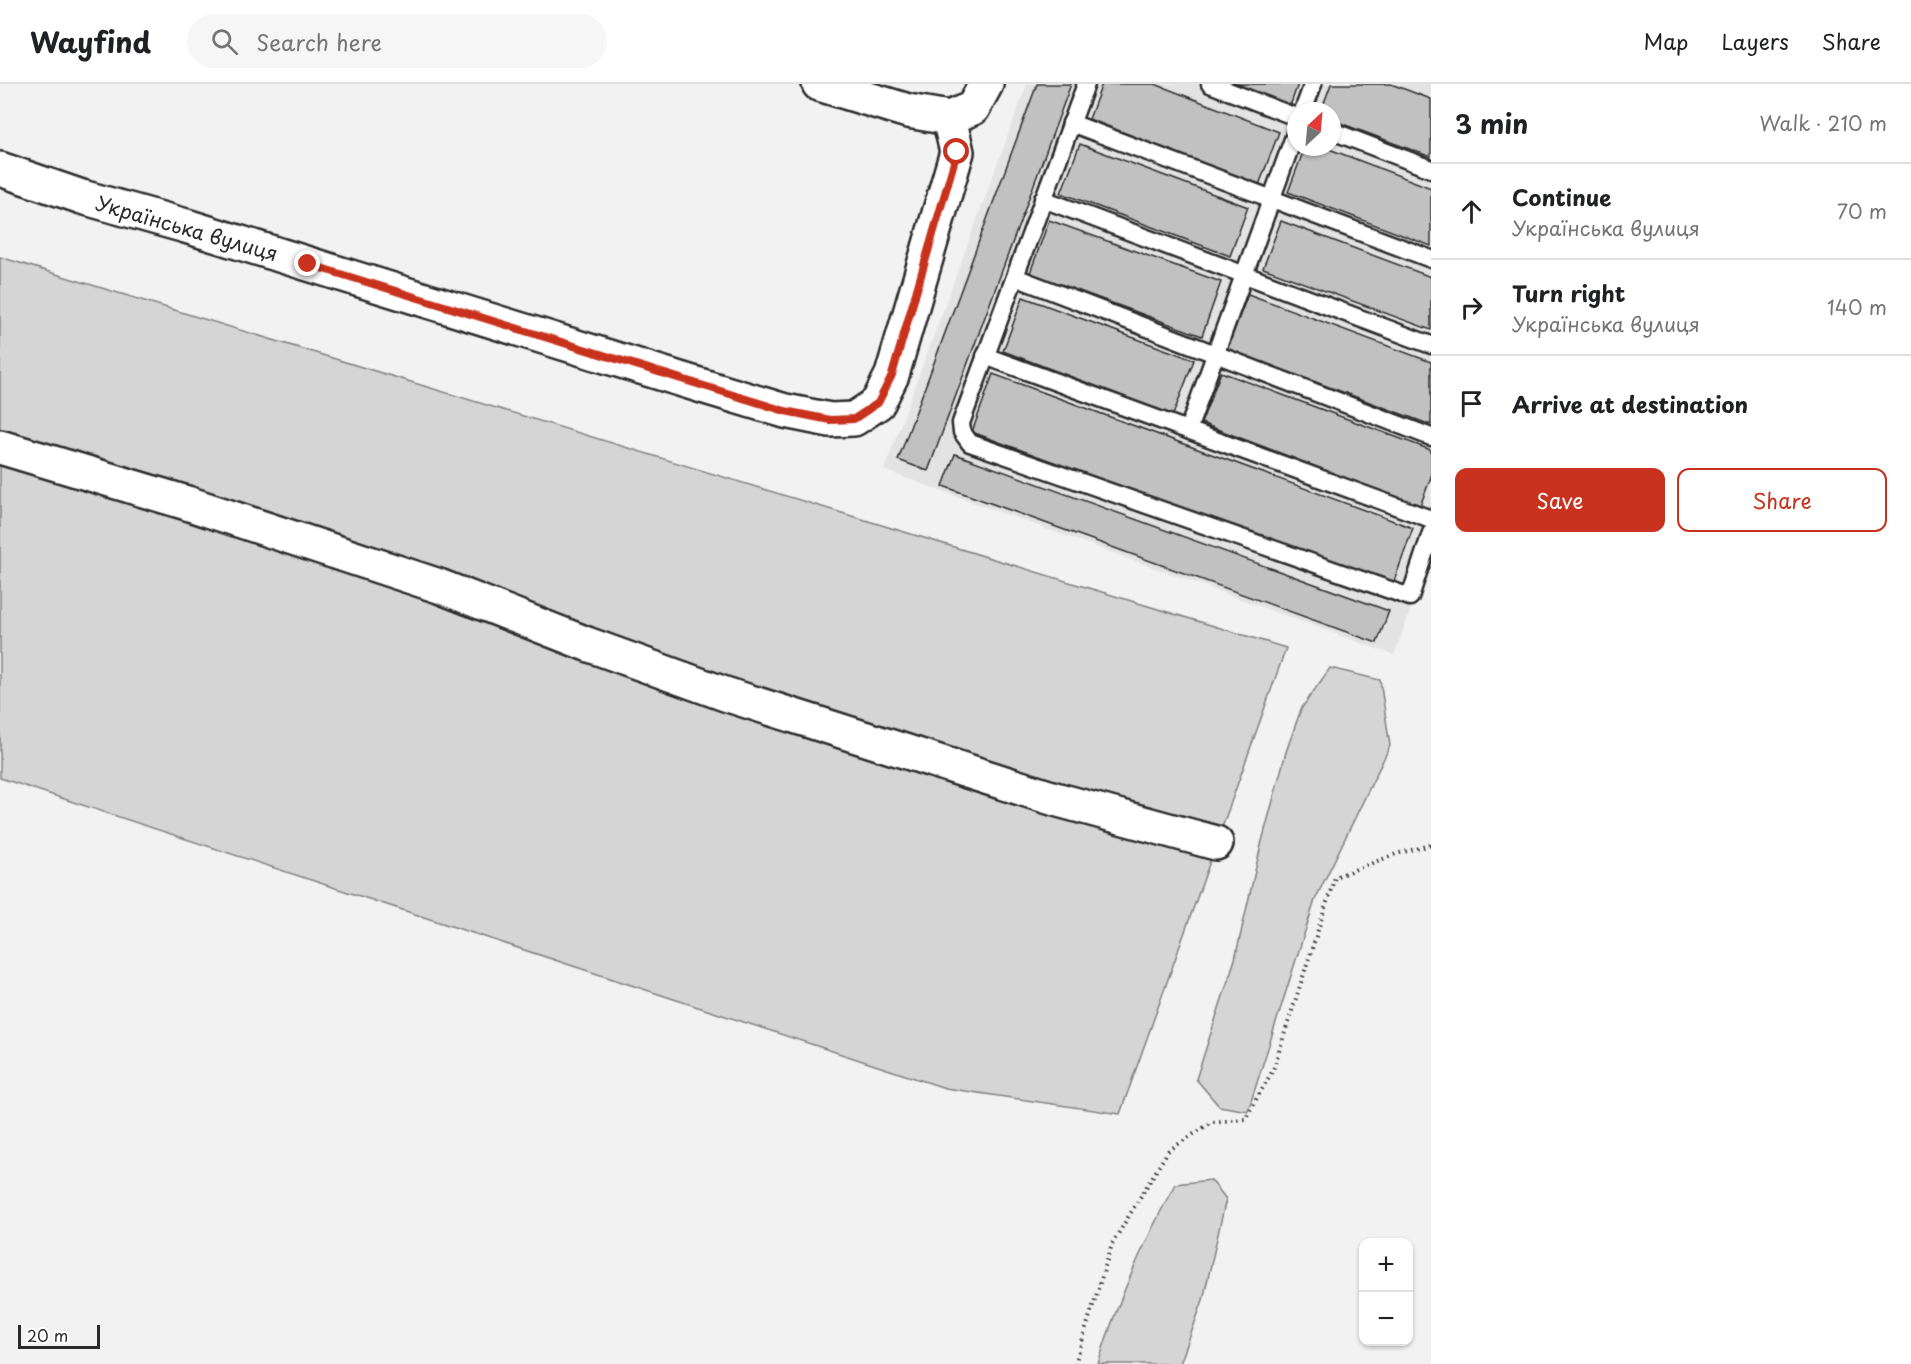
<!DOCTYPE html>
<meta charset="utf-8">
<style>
:root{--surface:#fff;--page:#f6f6f6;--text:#202124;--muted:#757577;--line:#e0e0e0;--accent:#c8321e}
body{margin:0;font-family:"Playpen Sans",sans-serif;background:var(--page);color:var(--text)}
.controls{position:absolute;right:18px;bottom:18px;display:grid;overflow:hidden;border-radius:12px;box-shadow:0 2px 4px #0004}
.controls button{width:54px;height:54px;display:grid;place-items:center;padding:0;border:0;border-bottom:2px solid var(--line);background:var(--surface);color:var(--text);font:30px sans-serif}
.compass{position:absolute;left:1287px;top:18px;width:54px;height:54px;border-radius:50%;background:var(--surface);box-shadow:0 2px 4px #0004;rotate:26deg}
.scale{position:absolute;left:18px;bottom:15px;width:82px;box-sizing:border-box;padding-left:6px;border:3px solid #2b2b2b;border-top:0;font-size:16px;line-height:21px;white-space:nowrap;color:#2b2b2b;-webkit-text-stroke:4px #fff;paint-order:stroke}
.stop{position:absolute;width:18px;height:18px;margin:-14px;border:4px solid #c8321e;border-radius:50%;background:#fff}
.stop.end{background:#c8321e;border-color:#fff;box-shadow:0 2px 6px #0008}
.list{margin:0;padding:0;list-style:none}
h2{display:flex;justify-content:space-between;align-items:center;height:78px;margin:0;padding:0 24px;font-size:26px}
h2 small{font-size:20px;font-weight:400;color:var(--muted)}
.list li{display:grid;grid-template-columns:39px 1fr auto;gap:18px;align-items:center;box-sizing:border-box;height:96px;padding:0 24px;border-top:2px solid var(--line)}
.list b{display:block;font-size:22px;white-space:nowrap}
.list p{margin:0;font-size:20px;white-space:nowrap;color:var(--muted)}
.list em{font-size:20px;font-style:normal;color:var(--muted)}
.actions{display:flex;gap:12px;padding:18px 24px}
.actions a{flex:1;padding:14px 0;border:2px solid var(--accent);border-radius:12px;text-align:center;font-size:21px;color:var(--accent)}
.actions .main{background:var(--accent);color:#fff}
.icon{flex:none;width:33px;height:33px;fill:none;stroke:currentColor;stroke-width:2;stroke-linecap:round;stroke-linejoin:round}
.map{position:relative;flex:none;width:1431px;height:1280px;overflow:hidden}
header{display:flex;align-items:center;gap:36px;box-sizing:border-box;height:84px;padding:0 30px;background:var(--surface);border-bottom:2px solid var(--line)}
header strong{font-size:28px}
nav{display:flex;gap:33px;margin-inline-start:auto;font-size:21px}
.search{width:420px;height:54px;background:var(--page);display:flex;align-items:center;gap:15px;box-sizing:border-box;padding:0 21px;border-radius:33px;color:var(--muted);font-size:22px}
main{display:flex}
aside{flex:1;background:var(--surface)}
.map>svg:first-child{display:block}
.built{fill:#e3e3e3;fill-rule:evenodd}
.green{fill:#d5d5d5;stroke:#808080;stroke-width:1.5}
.building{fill:#c1c1c1;stroke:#2b2b2b;stroke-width:1.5}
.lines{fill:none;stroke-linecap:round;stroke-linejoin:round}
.lane-casing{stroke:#2b2b2b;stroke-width:21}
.street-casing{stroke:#2b2b2b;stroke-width:38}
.path{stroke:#2b2b2b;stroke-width:4;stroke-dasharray:1.5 4.5;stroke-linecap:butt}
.lane{stroke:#fff;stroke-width:16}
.street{stroke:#fff;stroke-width:33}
.route{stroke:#c8321e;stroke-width:8}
.labels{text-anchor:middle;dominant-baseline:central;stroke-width:4.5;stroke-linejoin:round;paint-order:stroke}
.street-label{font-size:20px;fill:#2b2b2b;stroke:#fff}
</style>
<header>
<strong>Wayfind</strong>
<div class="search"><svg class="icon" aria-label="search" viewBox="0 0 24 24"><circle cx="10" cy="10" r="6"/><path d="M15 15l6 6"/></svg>Search here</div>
<nav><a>Map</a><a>Layers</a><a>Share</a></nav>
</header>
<main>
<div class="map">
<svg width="1431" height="1280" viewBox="0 0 1431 1280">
<rect width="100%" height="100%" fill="#f2f2f2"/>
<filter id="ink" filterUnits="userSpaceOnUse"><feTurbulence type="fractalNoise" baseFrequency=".0167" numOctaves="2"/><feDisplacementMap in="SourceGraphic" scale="12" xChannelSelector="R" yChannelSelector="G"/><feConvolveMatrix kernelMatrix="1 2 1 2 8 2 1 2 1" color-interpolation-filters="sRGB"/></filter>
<g filter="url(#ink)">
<path class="built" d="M1027,0H1431V470L1394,571L884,386ZM1296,27H1332V63H1296Z"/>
<g class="green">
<path d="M0,173L1286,564L1120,1030L945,1004L0,694Z"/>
<path d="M1330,584L1380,596L1390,662L1315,816L1248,1027L1219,1022L1196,995L1235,875L1261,761L1286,668L1301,625Z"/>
<path d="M1211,1096L1226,1115L1203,1216L1180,1280H1098C1117,1217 1144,1158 1175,1100Z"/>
</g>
<g class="building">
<path d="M1037,0H1071L928,387L898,376Z"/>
<path d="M1102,0H1155L1279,48L1259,101L1089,35Z"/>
<path d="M1231,0H1298L1290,22Z"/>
<path d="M1331,0H1391L1431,15V73L1332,36V27H1321Z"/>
<path d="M1080,60L1248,123L1230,172L1061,109Z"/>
<path d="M1305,63H1324L1431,104V162L1288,108Z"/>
<path d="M1049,136L1221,198L1202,252L1030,189Z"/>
<path d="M1281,137L1431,193V246L1263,184Z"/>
<path d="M1248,210L1431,278V341L1227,265Z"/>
<path d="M1023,213L1194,276L1173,331L1003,267Z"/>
<path d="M1221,288L1431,366V393L1420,422L1201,339Z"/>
<path d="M993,290L1413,444L1392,503L972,348Z"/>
<path d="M955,370L1389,527L1377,559L943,402Z"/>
</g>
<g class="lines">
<g class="lane-casing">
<g id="lane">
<path d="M1086,0L961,339L962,348L970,359L1410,513L1431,449"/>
<path d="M1210,0L1296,33"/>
<path d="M1303,27L1313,0"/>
<path d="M1071,39L1431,175"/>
<path d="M1332,47L1431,85"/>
<path d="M1043,115L1431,261"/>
<path d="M1015,193L1431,353"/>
<path d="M985,272L1431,435"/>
<path d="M1188,346L1296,47"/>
</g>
</g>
<g class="street-casing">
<g id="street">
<path d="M819,0L908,27L949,34L973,24L986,0"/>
<path d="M0,85L82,113L186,142L712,305L785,327L830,336L854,335L878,319L892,291L957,68L949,34"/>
<path d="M0,363L187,419L439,502L587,560L725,610L1055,715L1216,759"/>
</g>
</g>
<path class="path" d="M1075,1280L1112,1160L1168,1067L1212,1038L1245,1035L1273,986L1335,793L1396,770L1431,761"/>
<use href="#lane" class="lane"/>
<use href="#street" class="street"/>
</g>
</g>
<g class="lines" filter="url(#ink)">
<path class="route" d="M308,180L785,327L830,336L854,335L878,319L892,291L957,68"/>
</g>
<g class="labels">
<g class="street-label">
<text transform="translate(187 144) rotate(16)">Українська вулиця</text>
</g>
</g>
</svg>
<div class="controls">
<button>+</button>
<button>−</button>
</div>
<svg class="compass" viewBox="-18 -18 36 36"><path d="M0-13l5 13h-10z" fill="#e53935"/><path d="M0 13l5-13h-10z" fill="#757577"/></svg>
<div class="scale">20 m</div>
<div class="stop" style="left:957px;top:68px"></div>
<div class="stop end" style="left:308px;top:180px"></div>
</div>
<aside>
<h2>3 min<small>Walk · 210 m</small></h2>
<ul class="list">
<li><svg class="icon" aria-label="ahead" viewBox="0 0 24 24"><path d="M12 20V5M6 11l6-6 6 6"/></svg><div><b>Continue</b><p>Українська вулиця</p></div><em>70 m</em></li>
<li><svg class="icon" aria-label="right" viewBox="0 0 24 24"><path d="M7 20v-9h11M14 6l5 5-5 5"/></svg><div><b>Turn right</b><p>Українська вулиця</p></div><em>140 m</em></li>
<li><svg class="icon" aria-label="arrive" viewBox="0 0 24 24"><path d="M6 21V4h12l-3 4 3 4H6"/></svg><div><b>Arrive at destination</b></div></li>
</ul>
<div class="actions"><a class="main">Save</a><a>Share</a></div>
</aside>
</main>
